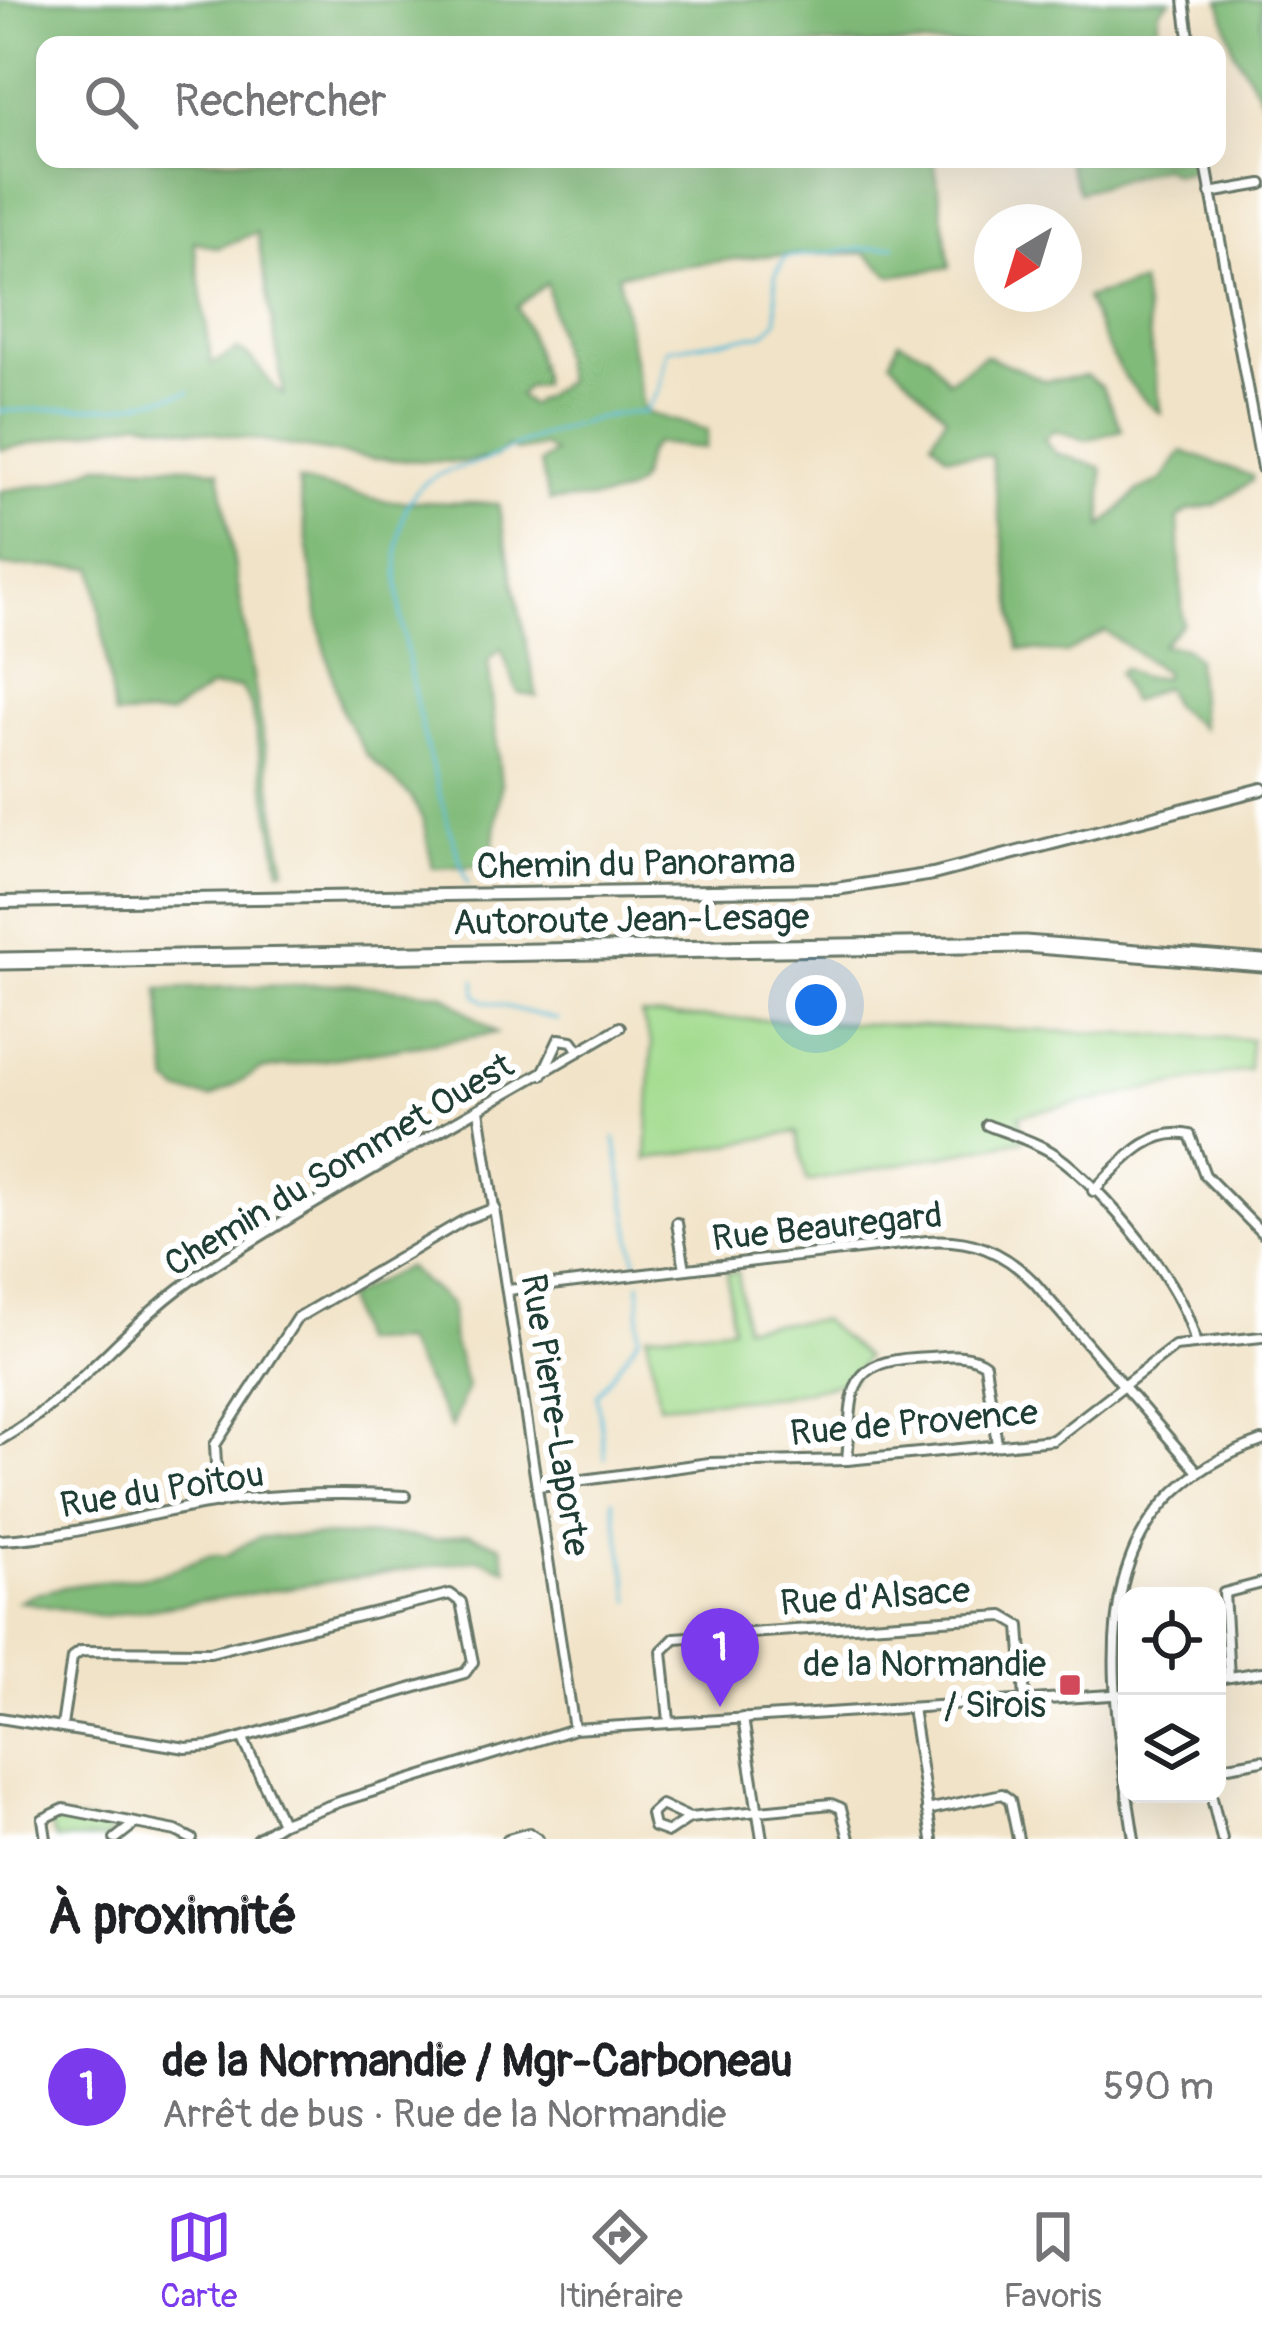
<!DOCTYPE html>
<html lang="fr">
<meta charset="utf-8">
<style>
:root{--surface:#fff;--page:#f6f6f6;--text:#202124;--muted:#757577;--line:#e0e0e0;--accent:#7c3aed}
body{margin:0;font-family:Pangolin,sans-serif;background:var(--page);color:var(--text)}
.controls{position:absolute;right:36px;bottom:36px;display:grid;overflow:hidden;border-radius:24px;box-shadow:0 12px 48px #0002}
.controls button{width:108px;height:108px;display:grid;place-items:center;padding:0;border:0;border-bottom:3px solid var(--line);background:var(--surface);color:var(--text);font:60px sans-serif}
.compass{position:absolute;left:974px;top:204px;width:108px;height:108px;border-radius:50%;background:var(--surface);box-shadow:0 12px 48px #0002;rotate:218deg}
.you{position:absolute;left:816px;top:1005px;width:42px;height:42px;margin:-30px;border:9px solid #fff;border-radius:50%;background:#1a73e8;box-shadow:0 0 0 18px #1a73e833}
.badge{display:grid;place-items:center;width:78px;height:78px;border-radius:50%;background:var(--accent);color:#fff;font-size:39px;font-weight:700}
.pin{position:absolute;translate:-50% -99px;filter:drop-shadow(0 3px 6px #0008)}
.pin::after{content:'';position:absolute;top:63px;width:42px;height:36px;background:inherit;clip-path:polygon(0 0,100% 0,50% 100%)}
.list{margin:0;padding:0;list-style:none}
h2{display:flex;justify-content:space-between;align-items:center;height:156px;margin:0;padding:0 48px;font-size:51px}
h2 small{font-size:39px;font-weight:400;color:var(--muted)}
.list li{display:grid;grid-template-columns:78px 1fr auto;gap:36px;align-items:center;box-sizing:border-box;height:180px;padding:0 48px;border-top:3px solid var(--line)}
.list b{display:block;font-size:45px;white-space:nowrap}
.list p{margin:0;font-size:39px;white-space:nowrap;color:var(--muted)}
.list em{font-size:39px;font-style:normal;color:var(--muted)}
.icon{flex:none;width:66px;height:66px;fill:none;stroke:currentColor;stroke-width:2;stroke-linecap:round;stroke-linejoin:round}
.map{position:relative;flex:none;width:1262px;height:1839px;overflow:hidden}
.search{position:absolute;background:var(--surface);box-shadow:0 12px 48px #0002;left:36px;right:36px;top:36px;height:132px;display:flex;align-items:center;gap:30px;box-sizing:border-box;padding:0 42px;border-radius:24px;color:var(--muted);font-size:45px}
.sheet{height:336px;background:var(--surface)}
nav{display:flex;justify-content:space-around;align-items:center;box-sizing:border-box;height:168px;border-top:3px solid var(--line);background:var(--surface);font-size:33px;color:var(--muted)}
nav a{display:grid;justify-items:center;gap:6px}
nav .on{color:var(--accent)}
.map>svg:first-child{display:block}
.green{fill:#a2db8e;stroke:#608c61;stroke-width:3}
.forest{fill:#81bb79;stroke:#507c56;stroke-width:3;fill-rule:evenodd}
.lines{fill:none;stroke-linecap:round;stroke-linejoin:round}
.stream{stroke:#5bbdd9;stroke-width:3}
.street-casing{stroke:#687767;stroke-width:14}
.secondary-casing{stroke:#687767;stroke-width:16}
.highway-casing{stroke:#687767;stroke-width:21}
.street{stroke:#fff;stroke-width:8}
.secondary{stroke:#fff;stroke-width:10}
.highway{stroke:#fff;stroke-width:15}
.poi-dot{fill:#d1495b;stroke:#fff;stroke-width:4.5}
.labels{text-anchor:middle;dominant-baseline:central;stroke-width:12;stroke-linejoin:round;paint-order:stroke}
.street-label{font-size:36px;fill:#1f3d34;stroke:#fff}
.poi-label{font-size:36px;fill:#1f3d34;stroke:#fff;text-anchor:end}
</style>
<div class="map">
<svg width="1262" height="1839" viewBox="0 0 1262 1839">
<rect width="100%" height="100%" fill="#fff"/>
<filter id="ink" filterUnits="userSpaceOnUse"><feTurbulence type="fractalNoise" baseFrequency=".00833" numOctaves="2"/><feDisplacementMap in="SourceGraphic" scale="24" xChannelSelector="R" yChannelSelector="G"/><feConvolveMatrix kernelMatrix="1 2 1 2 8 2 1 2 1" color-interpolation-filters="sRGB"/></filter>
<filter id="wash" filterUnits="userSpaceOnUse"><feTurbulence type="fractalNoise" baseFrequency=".004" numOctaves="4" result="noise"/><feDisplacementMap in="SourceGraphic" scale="48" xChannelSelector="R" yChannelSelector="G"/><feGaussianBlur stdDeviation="2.7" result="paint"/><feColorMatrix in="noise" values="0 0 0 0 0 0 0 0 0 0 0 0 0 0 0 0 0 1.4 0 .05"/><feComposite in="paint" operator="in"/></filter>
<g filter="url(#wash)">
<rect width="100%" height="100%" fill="#f1e3c7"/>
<g class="green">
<path d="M641,1015L1251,1039L1249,1070L1019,1115L1023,1140L807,1182L796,1132L647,1160L652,1044Z"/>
<path d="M738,1272L744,1326L822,1320L865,1357L851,1381L780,1396L659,1405L647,1334L732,1327L727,1273Z"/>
<path d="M57,1817L105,1825L110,1833L106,1839H55L49,1823Z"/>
</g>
<g class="forest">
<path d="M0,0H1171L1159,10L1156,45H45V159H934L950,267L892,276L865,253L760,256L618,274L644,412L708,430L705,448L655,443C643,455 645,463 640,478C631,504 572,499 549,501L540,463L554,453L544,446L516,451L508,446L495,457L462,462L374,459L139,421L0,450ZM257,232L284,394L283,395C265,382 258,357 237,350L212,364L194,241L218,248ZM547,283L565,382L530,405L519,396L526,387L542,384C539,358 529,331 517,307Z"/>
<path d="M1220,0H1262V99L1234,51Z"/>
<path d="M1066,159H1187L1198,161L1195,171L1174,174L1162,167L1079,192Z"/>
<path d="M1141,283L1161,413C1122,386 1103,342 1086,298Z"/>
<path d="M899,341L929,355L948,381L985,355L1046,381L1087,376L1102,388L1122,430L1086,440L1054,430L1044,439L1055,453L1102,468V527L1138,491L1162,480L1182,451L1252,476V481L1215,505L1189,510L1178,518L1183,623L1162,645L1186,648L1196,658L1201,728L1173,706L1164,687L1130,702L1118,673L1123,668L1141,677L1163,678L1164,672L1105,631L1066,653L1019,649L991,456L946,455L932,440L946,416L891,361Z"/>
<path d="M99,465L192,466L219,471L285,869L280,870L251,706L241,687L210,688L169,715L114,716L94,568L0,566V491L55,483Z"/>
<path d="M298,481L384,501L498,504L537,697L518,693L501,649L488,661L501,784L491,866L433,868L423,820L411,797L366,754L342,712L321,633Z"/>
<path d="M349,984L443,994L496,1033L260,1070L211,1098L180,1092L169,1083L159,989Z"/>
<path d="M406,1267L451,1305L452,1337L467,1387L451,1428L403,1341L358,1342L345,1298Z"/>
<path d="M469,1534L501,1546L507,1569L478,1559L103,1616L19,1601C68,1578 122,1585 170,1571C189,1565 206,1551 225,1556L258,1537L397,1535L433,1540Z"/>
</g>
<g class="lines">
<g class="stream">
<path d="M0,411L117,407L190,392"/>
<path d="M468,884C440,807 370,571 410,500C430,465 471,470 497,455C526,439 610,409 644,413L659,390L667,349L763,334L777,321L775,276L785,257L895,246"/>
<path d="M471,916V934"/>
<path d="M475,980L476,995L484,1001L558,1020"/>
<path d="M615,1138L637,1268"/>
<path d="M605,1458L597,1395L639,1337L640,1283"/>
<path d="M613,1499L631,1601"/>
</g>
</g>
</g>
<g filter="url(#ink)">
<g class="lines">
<g class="street-casing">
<g id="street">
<path d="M1184,0L1190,45"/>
<path d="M1205,159L1262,468"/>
<path d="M1210,193L1262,184"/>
<path d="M542,1075L559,1039L572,1041L579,1051"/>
<path d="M479,1110L574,1729"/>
<path d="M987,1125C1009,1134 1035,1141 1056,1155C1102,1187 1186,1287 1195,1342"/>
<path d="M1093,1191C1120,1165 1148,1126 1190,1135L1205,1175L1262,1233"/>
<path d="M677,1223L685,1269"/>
<path d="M508,1290L927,1241C972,1238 1003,1251 1034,1282L1198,1472"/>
<path d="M0,1440C78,1396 128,1320 203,1272C338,1185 482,1109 620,1027"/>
<path d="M847,1460C854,1385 842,1360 930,1357C948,1356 969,1352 985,1364L997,1444"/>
<path d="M539,1486L709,1463L847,1460L1053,1440L1175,1346L1262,1337"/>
<path d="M218,1503L215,1445L297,1318L466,1219L495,1208"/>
<path d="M0,1540C76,1537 145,1513 219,1502C280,1494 344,1492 405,1496"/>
<path d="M1229,1677L1224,1593L1262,1583"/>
<path d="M1217,1679L1262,1672"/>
<path d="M912,1708L932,1839"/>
<path d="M0,1718L186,1748L212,1746L465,1673L473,1662L461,1602L450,1594L210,1652L81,1651L72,1658L62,1726"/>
<path d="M743,1718L762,1839"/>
<path d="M669,1721L662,1651L675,1638L1003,1616L1020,1626L1025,1700"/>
<path d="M244,1741L282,1823"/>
<path d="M1217,1768L1262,1760"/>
<path d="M1127,1791C1105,1646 1093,1500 1262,1441"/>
<path d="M1127,1794L1134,1839"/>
<path d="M1211,1794L1222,1839"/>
<path d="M927,1810L1002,1794L1010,1800L1018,1839"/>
<path d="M689,1818L668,1832L654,1827L651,1814L661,1805L689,1818L831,1804L841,1808L849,1839"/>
<path d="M46,1839L43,1819L64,1809L176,1831L192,1839"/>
<path d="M115,1839L134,1824"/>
<path d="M257,1839L282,1823L342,1801L574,1729L1127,1694"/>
<path d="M508,1839L529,1833L538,1839"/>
</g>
</g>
<g class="secondary-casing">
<path id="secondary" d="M0,902L836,889L933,874L1262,789"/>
</g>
<g class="highway-casing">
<path id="highway" d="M0,961L1025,944L1262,963"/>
</g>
<use href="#street" class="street"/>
<use href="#secondary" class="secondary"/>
<use href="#highway" class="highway"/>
</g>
</g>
<rect class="poi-dot" x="1058" y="1673" width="24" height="24" rx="6"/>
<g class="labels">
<g class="street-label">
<text transform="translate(636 864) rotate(-1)">Chemin du Panorama</text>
<text transform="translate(631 920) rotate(-1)">Autoroute Jean-Lesage</text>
<text transform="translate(339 1165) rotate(-31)">Chemin du Sommet Ouest</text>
<text transform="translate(827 1227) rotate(-6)">Rue Beauregard</text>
<text transform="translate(555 1415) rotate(81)">Rue Pierre-Laporte</text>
<text transform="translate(914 1423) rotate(-5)">Rue de Provence</text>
<text transform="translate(162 1490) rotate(-9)">Rue du Poitou</text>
<text transform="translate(875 1597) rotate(-4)">Rue d'Alsace</text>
</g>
<g class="poi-label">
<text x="1046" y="1664">de la Normandie<tspan x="1046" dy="41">/ Sirois</tspan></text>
</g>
</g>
</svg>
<div class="controls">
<button><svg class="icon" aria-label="locate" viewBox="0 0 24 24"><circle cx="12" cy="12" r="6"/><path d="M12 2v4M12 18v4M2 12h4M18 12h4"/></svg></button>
<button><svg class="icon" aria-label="layers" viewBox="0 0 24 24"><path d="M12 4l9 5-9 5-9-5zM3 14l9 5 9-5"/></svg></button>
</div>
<svg class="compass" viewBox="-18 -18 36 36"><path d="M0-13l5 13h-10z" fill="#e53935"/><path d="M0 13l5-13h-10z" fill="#757577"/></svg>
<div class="you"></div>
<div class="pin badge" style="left:720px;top:1707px">1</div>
<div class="search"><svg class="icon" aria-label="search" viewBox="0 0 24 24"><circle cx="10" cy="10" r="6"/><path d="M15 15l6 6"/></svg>Rechercher</div>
</div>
<section class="sheet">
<h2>À proximité<small></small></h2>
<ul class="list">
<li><span class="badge">1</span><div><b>de la Normandie / Mgr-Carboneau</b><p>Arrêt de bus · Rue de la Normandie</p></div><em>590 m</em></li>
</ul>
</section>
<nav>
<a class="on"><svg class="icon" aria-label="map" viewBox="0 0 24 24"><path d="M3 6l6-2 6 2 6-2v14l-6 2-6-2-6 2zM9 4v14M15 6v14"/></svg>Carte</a>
<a><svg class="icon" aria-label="directions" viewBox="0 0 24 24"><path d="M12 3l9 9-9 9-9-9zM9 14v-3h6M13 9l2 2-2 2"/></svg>Itinéraire</a>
<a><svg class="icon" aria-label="saved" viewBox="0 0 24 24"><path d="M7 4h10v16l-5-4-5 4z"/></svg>Favoris</a>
</nav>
